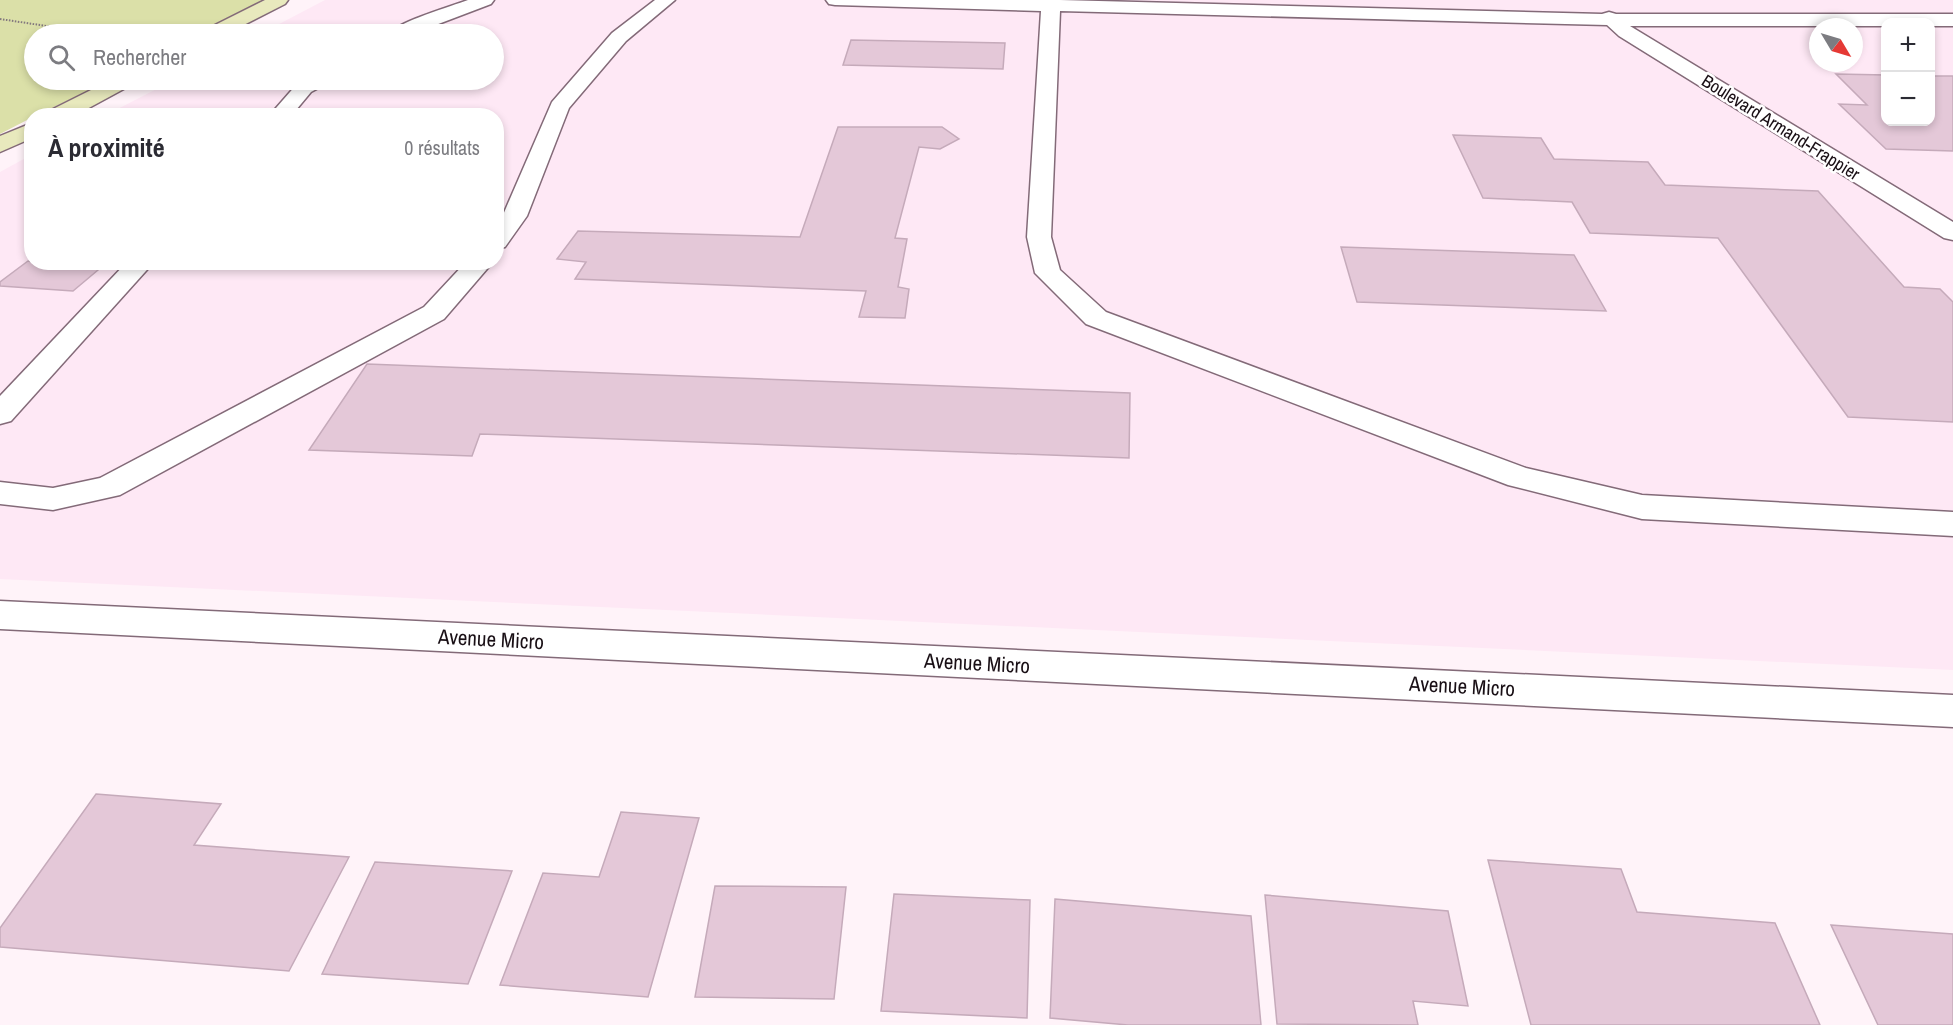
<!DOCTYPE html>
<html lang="fr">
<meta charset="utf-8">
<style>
:root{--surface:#fff;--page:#f7f7f7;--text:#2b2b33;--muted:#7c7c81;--line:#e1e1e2}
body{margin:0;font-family:"Archivo Narrow",sans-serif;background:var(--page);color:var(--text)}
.controls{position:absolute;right:18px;top:18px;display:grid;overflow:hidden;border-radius:12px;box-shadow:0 3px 9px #0003}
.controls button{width:54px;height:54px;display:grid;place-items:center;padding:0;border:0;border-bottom:2px solid var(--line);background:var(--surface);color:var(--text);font:30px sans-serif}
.compass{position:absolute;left:1809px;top:18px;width:54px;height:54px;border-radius:50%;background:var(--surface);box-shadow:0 3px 9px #0003;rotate:128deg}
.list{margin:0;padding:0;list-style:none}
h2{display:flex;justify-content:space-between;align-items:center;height:78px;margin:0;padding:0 24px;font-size:26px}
h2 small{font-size:20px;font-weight:400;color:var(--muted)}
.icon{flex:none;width:33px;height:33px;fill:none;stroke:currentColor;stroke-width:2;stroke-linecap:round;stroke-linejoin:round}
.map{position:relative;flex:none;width:1953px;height:1025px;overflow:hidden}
.search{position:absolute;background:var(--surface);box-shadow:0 3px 9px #0003;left:24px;top:24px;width:480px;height:66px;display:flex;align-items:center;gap:15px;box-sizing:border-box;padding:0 21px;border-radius:33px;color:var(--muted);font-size:22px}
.panel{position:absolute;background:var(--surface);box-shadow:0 3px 9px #0003;left:24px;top:108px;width:480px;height:162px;border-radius:24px}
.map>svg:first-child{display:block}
.built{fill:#fee8f5;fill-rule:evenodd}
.green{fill:#dbe0a8}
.building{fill:#e4c8d8;stroke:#c5aaba;stroke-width:1.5}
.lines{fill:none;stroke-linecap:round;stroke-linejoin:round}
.lane-casing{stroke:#836a78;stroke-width:3}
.street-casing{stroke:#836a78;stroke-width:3}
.secondary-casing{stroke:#836a78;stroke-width:3}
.path{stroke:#83787e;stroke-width:2;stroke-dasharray:1.5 1.5;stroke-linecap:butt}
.lane{fill:#fff;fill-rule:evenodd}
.street{fill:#fff;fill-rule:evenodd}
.secondary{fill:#e8e9bd;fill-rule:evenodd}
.labels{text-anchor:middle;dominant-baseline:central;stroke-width:5;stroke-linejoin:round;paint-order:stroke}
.far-street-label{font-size:18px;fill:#190f15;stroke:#fff}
.street-label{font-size:21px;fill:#190f15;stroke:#fff}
</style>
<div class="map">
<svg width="1953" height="1025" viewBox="0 0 1953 1025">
<rect width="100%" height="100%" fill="#fff3f9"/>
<path class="built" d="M325,0H1953V670L0,579V172L31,155L32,262H496V116L106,115L174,80H494V34H260ZM1886,22H1930V122H1886ZM1818,27H1854V63H1818Z"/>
<path class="green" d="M0,0H278L206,34H34V80H112L37,115L32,116L31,118L0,134Z"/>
<g class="building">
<path d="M851,40L1005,43L1003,69L843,65Z"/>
<path d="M1836,74L1886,75V122H1930V76H1953V151L1886,149L1839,104L1867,105Z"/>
<path d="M838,127H942L959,139L940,149L919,147L895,238L907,239L898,287L909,289L905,318L859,317L866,291L575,279L586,262L557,259L578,231L800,237Z"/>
<path d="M1453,135L1541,138L1554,159L1648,162L1665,185L1818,191L1904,287L1940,289L1953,302V422L1848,417L1718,238L1590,233L1572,202L1483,198Z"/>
<path d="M1341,247L1574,255L1606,311L1357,302Z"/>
<path d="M28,261L32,262L104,265L73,291L0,286V282Z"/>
<path d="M367,364L1130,393L1129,458L480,434L472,456L309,450Z"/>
<path d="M96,794L221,804L194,845L349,857L289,971L0,947V928Z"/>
<path d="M621,812L699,818L648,997L500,985L543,873L599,877Z"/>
<path d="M1488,860L1621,869L1637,912L1775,923L1820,1025H1531Z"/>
<path d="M375,862L512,871L468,984L322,974Z"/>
<path d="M715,886L846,887L834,999L695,997Z"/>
<path d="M894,894L1030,900L1027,1018L881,1011Z"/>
<path d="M1265,895L1448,911L1468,1006L1413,1001L1418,1025L1277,1024Z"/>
<path d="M1055,899L1251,916L1261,1025H1128L1050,1018Z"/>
<path d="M1831,925L1953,934V1025H1878Z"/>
</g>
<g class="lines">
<g class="lane-casing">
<g id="lane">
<path d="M468,0H494L491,4L412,34H389C397,22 452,6 468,0Z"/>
<path d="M655,0H675L626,41L569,108L527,216L505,247L496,249V224L503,215L552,102L612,33Z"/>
<path d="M826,0H1060L1602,14L1609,12L1616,14H1953V26H1930V22H1886V26H1630L1953,222V240L1944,238L1619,36L1607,25L1060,11L1051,237L1060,270L1106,312L1526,468L1642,495L1953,512V536L1642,519L1508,485L1086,324L1035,273L1027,237L1041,11L835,5L829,4Z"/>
<path d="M305,80H329L326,84L311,92L291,116H269L297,84Z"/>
<path d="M127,262H154L11,421L0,424V396Z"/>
<path d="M466,262H493L444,319L120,495L53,510L0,504V482L53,488L100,478L424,307Z"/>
</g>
</g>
<g class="street-casing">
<path id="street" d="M0,601L1953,695V727L0,629Z"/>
</g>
<g class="secondary-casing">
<g id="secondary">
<path d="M265,0H288L285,4L226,34H203L205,30Z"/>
<path d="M111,80H136L133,84L74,116H47L49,111Z"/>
<path d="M32,123V138L0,152V136Z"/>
</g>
</g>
<path class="path" d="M0,19L100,34"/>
<use href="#lane" class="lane"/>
<use href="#street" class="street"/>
<use href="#secondary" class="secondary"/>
</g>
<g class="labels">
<g class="far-street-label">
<text transform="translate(1781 127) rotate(32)">Boulevard Armand-Frappier</text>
</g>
<g class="street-label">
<text transform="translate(491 639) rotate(3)">Avenue Micro</text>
<text transform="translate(977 663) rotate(3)">Avenue Micro</text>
<text transform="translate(1462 686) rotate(3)">Avenue Micro</text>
</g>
</g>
</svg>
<div class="controls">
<button>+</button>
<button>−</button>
</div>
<svg class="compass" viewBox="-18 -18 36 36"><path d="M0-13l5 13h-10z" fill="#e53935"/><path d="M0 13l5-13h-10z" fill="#7c7c81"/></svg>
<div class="search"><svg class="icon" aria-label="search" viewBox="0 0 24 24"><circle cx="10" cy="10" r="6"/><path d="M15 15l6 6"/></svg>Rechercher</div>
<section class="panel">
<h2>À proximité<small>0 résultats</small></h2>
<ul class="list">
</ul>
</section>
</div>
